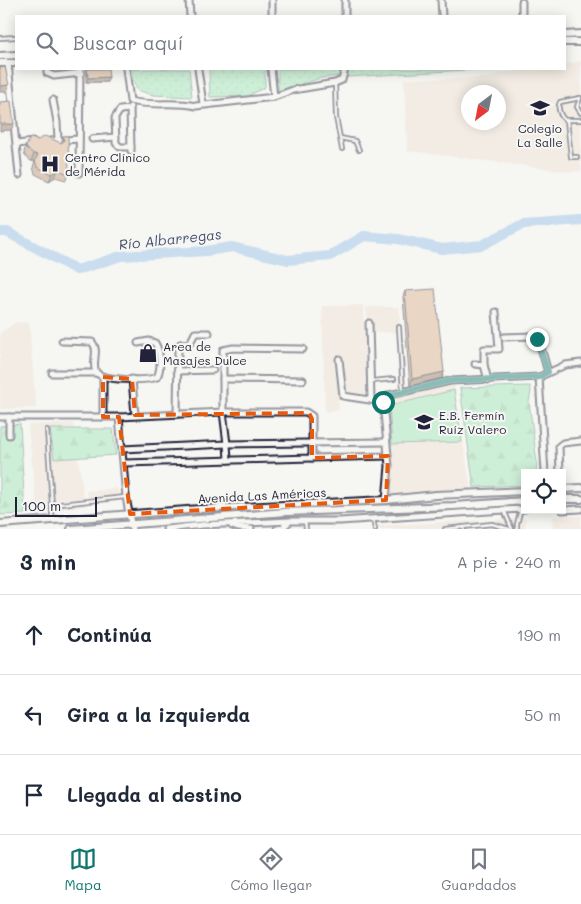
<!DOCTYPE html>
<html lang="es">
<meta charset="utf-8">
<style>
:root{--surface:#fff;--page:#f6f6f7;--text:#1f2937;--muted:#747a83;--line:#e0e1e3;--accent:#0f766e}
body{margin:0;font-family:Mali,sans-serif;background:var(--page);color:var(--text)}
.controls{position:absolute;right:15px;bottom:15px;display:grid;overflow:hidden;border-radius:0px;box-shadow:0 2px 12px #0003}
.controls button{width:45px;height:45px;display:grid;place-items:center;padding:0;border:0;border-bottom:1px solid var(--line);background:var(--surface);color:var(--text);font:25px sans-serif}
.compass{position:absolute;left:461px;top:85px;width:45px;height:45px;border-radius:50%;background:var(--surface);box-shadow:0 2px 12px #0003;rotate:212deg}
.scale{position:absolute;left:15px;bottom:12px;width:82px;box-sizing:border-box;padding-left:5px;border:2px solid #22223b;border-top:0;font-size:14px;line-height:18px;white-space:nowrap;color:#22223b;-webkit-text-stroke:4px #f6f6f2;paint-order:stroke}
.stop{position:absolute;width:15px;height:15px;margin:-11px;border:4px solid #0f766e;border-radius:50%;background:#fff}
.stop.end{background:#0f766e;border-color:#fff;box-shadow:0 1px 5px #0008}
.list{margin:0;padding:0;list-style:none}
h2{display:flex;justify-content:space-between;align-items:center;height:65px;margin:0;padding:0 20px;font-size:21px}
h2 small{font-size:16px;font-weight:400;color:var(--muted)}
.list li{display:grid;grid-template-columns:32px 1fr auto;gap:15px;align-items:center;box-sizing:border-box;height:80px;padding:0 20px;border-top:1px solid var(--line)}
.list b{display:block;font-size:19px;white-space:nowrap}
.list em{font-size:16px;font-style:normal;color:var(--muted)}
.icon{flex:none;width:28px;height:28px;fill:none;stroke:currentColor;stroke-width:2;stroke-linecap:round;stroke-linejoin:round}
.map{position:relative;flex:none;width:581px;height:529px;overflow:hidden}
.search{position:absolute;background:var(--surface);box-shadow:0 2px 12px #0003;left:15px;right:15px;top:15px;height:55px;display:flex;align-items:center;gap:12px;box-sizing:border-box;padding:0 18px;border-radius:0px;color:var(--muted);font-size:19px}
.sheet{height:305px;background:var(--surface)}
nav{display:flex;justify-content:space-around;align-items:center;box-sizing:border-box;height:70px;border-top:1px solid var(--line);background:var(--surface);font-size:14px;color:var(--muted)}
nav a{display:grid;justify-items:center;gap:2px}
nav .on{color:var(--accent)}
.map>svg:first-child{display:block}
.built{fill:#eee1d3;fill-rule:evenodd}
.green{fill:#9ee7b6;stroke:#608478}
.forest{fill:url(#forest-firs);stroke:#608478}
.park{fill:url(#park-dots);stroke:#608478}
.lines{fill:none;stroke-linecap:round;stroke-linejoin:round}
.river{stroke:#92bfec;stroke-width:10}
.service-casing{stroke:#22223b;stroke-width:6}
.minor-casing{stroke:#22223b;stroke-width:9}
.tertiary-casing{stroke:#22223b;stroke-width:10}
.service{stroke:#f6f6f2;stroke-width:2.5}
.minor{stroke:#f6f6f2;stroke-width:5}
.tertiary{stroke:#f6f6f2;stroke-width:6}
.wall{fill:#bc9778;stroke:#22223b}
.shaded-wall{fill:#997b62;stroke:#22223b}
.building{fill:#dbb08c;stroke:#22223b}
.route{stroke:#0f766e;stroke-width:6}
.marked{fill:none;stroke:#e8590c;stroke-width:4;stroke-dasharray:10 6;stroke-linejoin:round}
.labels{text-anchor:middle;dominant-baseline:central;stroke-width:4;stroke-linejoin:round;paint-order:stroke}
.poi-label{font-size:12px;fill:#22223b;stroke:#f6f6f2;text-anchor:start}
.street-label{font-size:12px;fill:#22223b;stroke:#f6f6f2}
.water-label{font-size:14px;font-style:italic;fill:#445170;stroke:#f6f6f2}
</style>
<div class="map">
<svg width="581" height="529" viewBox="0 0 581 529">
<defs>
<pattern id="forest-firs" width="22" height="20" patternUnits="userSpaceOnUse" patternTransform="scale(1.25)"><rect width="22" height="20" fill="#9ee7b6"/><path d="M5 1l3.5 6h-7zM16 11l3.5 6h-7z" fill="#88c69d"/></pattern>
<pattern id="park-dots" width="8" height="8" patternUnits="userSpaceOnUse" patternTransform="scale(1.25)"><rect width="8" height="8" fill="#9ee7b6"/><path d="M2 2h.1M6 6h.1" fill="none" stroke="#88c69d" stroke-width="1.8" stroke-linecap="round"/></pattern>
</defs>
<rect width="100%" height="100%" fill="#f6f6f2"/>
<filter id="ink" filterUnits="userSpaceOnUse"><feTurbulence type="fractalNoise" baseFrequency=".02" numOctaves="2"/><feDisplacementMap in="SourceGraphic" scale="10" xChannelSelector="R" yChannelSelector="G"/><feConvolveMatrix kernelMatrix="1 2 1 2 8 2 1 2 1" color-interpolation-filters="sRGB"/></filter>
<g filter="url(#ink)">
<g class="built">
<path d="M581,61V171L572,172L407,151L404,79L488,78L503,73L543,69H565V64ZM468,92H498V122H468Z"/>
<path d="M363,305L367,398L338,399L339,410L325,412L322,306Z"/>
<path d="M366,307H399L401,333L368,332Z"/>
<path d="M16,322L29,323L36,408L0,409V333Z"/>
<path d="M454,384L471,491L388,499L391,467L386,402L391,396Z"/>
<path d="M73,423L85,506L37,511L28,425Z"/>
<path d="M117,488L122,501L90,504L86,491Z"/>
<path d="M581,516V529H553L552,517Z"/>
<path d="M526,518V529H371V526Z"/>
</g>
<path class="green" d="M454,390L462,442L392,444L389,406Z"/>
<g class="forest">
<path d="M530,386L531,391L529,402L537,463L536,473H525V485L474,487L460,388Z"/>
<path d="M20,424L25,514L0,515V426Z"/>
<path d="M50,429H113L116,455L54,459Z"/>
</g>
<g class="park">
<path d="M146,69H189L192,97L153,95L137,90L129,70Z"/>
<path d="M209,69H265V87L248,96L210,97Z"/>
<path d="M278,69H340L339,76L321,78L278,91Z"/>
<path d="M349,69H483L347,77Z"/>
</g>
<g class="lines">
<path class="river" d="M0,232H7L77,270L121,256L206,251L232,247L288,260L330,256L364,236L398,239L442,249L482,245L523,224L581,220"/>
<g class="service-casing">
<g id="service">
<path d="M0,38L16,37"/>
<path d="M335,83L336,117L340,138L355,141L359,150"/>
<path d="M580,98L560,102C557,108 560,116 565,120H581"/>
<path d="M580,98L577,107L581,113"/>
<path d="M567,120L571,157H577"/>
<path d="M340,138L342,149"/>
<path d="M399,327L403,392"/>
<path d="M372,381L394,379"/>
<path d="M47,430L52,505"/>
<path d="M504,510L512,529"/>
<path d="M52,518V505L125,497"/>
<path d="M373,519L375,529"/>
<path d="M305,521L306,529"/>
<path d="M464,527L492,524L509,529"/>
<path d="M445,529L464,527V529"/>
<path d="M517,529V524L521,509"/>
</g>
</g>
<g class="minor-casing">
<g id="minor">
<path d="M189,0L190,16"/>
<path d="M272,0V16"/>
<path d="M345,0V16"/>
<path d="M441,0L442,16"/>
<path d="M522,2V16"/>
<path d="M8,63L19,175"/>
<path d="M47,69V73L54,76L81,73"/>
<path d="M126,69L130,101C152,107 174,101 196,106L274,97L293,90L335,83L342,80L345,69"/>
<path d="M198,69L203,104"/>
<path d="M271,69L274,97"/>
<path d="M53,100L57,122L58,139"/>
<path d="M130,107L131,151"/>
<path d="M130,109L120,110L115,118L116,143L120,147H131"/>
<path d="M92,139L116,137"/>
<path d="M50,141L79,139"/>
<path d="M17,144L34,142"/>
<path d="M79,173L80,69"/>
<path d="M369,323L371,400"/>
<path d="M504,337L533,336C542,344 544,360 548,372"/>
<path d="M62,341L92,342C100,351 91,362 96,372C101,381 148,381 157,377C162,368 160,351 155,343L149,341L138,343"/>
<path d="M339,359L343,396L383,402"/>
<path d="M475,364L484,365"/>
<path d="M177,371L213,370"/>
<path d="M52,373H96"/>
<path d="M103,377V417"/>
<path d="M539,377L545,473"/>
<path d="M132,379L135,415"/>
<path d="M223,379L303,380"/>
<path d="M488,380L484,365V349H499L496,312"/>
<path d="M177,414L178,346L180,344L190,343L195,333H209"/>
<path d="M0,417H119L223,412H306L312,416V458L124,463"/>
<path d="M119,417L126,497L132,529"/>
<path d="M9,435V417"/>
<path d="M122,449L227,444L386,442"/>
<path d="M312,458L388,456"/>
<path d="M228,460L227,444L223,412V350L233,348L303,349"/>
<path d="M560,473L559,446L563,443L581,441"/>
<path d="M386,500L389,466L383,402L389,395L450,381L539,377L565,365L581,363"/>
<path d="M502,510L525,509"/>
<path d="M562,510L581,509"/>
<path d="M232,526L238,528L251,529"/>
<path d="M166,529L203,525L290,521"/>
<path d="M277,529L282,528L290,521H340L504,510"/>
</g>
</g>
<g class="tertiary-casing">
<g id="tertiary">
<path d="M565,35L581,34"/>
<path d="M565,42H581"/>
<path d="M0,56L16,55"/>
<path d="M0,63H16"/>
<path d="M562,489L581,488"/>
<path d="M562,499H581"/>
<path d="M0,524L200,509L386,500L436,495L525,491"/>
<path d="M71,529L286,512L454,506L525,501"/>
</g>
</g>
<use href="#service" class="service"/>
<use href="#minor" class="minor"/>
<use href="#tertiary" class="tertiary"/>
</g>
<g class="wall">
<path d="M86,69H108L107,82H86Z"/>
<path d="M63,136L69,174L66,180L55,177L49,181L35,174L33,167L35,161H31L25,156L24,152L26,146L61,143Z"/>
<path d="M405,291L444,372L442,378L410,386L403,297Z"/>
</g>
<g class="shaded-wall">
<path d="M109,77L107,82H86L88,78Z"/>
<path d="M9,85L7,92H0V86Z"/>
<path d="M0,124H14L11,130L0,131Z"/>
<path d="M34,154L38,155L36,161H31Z"/>
<path d="M58,170L55,177L49,181L52,174Z"/>
<path d="M444,372L442,378L410,386L412,379Z"/>
</g>
<g class="building">
<path d="M5,67L9,85L0,86V68Z"/>
<path d="M87,69H108L109,77L88,78Z"/>
<path d="M11,101L14,124H0V102Z"/>
<path d="M45,136L61,143L64,141L63,136H68L69,174L58,170L52,174L37,167L35,160L38,155L34,154L27,149L26,146L30,138L38,140Z"/>
<path d="M435,289L444,372L412,379L405,291Z"/>
</g>
</g>
<g class="lines" filter="url(#ink)">
<path class="route" d="M383,402L390,395L450,381L539,377L548,372L537,339"/>
</g>
<path d="M0 0H581V529H0ZM103,377L132,379L135,415L309,413L312,419V458L388,456L386,500L130,514L119,417H103Z" fill="#f6f6f2" fill-opacity=".55" fill-rule="evenodd"/>
<path class="marked" d="M103,377L132,379L135,415L309,413L312,419V458L388,456L386,500L130,514L119,417H103Z"/>
<defs>
<g id="school-bare" transform="scale(1.5)"><path d="M0-5L7-2L0 1L-7-2ZM-4 1L0 2.5L4 1V4Q0 6-4 4Z" fill="#22223b" stroke="#f6f6f2" stroke-width="2.5" paint-order="stroke"/></g>
<g id="hospital-bare" transform="scale(1.5)"><path d="M-5-5h3v3.5h4V-5h3V5h-3V1.5h-4V5h-3Z" fill="#22223b" stroke="#f6f6f2" stroke-width="2.5" paint-order="stroke"/></g>
<g id="shop-bare" transform="scale(1.5)"><path d="M-5-2.5h2.3a2.7 3.5 0 0 1 5.4 0H5L5.5 6h-11ZM-1.5-2.5h3a1.5 2.3 0 0 0-3 0Z" fill="#22223b" stroke="#f6f6f2" stroke-width="2.5" paint-order="stroke"/></g>
</defs>
<g fill-rule="evenodd">
<use href="#school-bare" x="540" y="108"/>
<use href="#hospital-bare" x="50" y="164"/>
<use href="#shop-bare" x="148" y="353"/>
<use href="#school-bare" x="424" y="422"/>
</g>
<g class="labels">
<g class="poi-label">
<text x="540" y="128" text-anchor="middle">Colegio<tspan x="540" dy="14">La Salle</tspan></text>
<text x="65" y="157">Centro Clínico<tspan x="65" dy="14">de Mérida</tspan></text>
<text x="163" y="346">Area de<tspan x="163" dy="14">Masajes Dulce</tspan></text>
<text x="439" y="415">E.B. Fermín<tspan x="439" dy="14">Ruíz Valero</tspan></text>
</g>
<g class="street-label">
<text transform="translate(262 495) rotate(-3)">Avenida Las Américas</text>
</g>
<g class="water-label">
<text transform="translate(170 239) rotate(-6)">Río Albarregas</text>
</g>
</g>
</svg>
<div class="controls">
<button><svg class="icon" aria-label="locate" viewBox="0 0 24 24"><circle cx="12" cy="12" r="6"/><path d="M12 2v4M12 18v4M2 12h4M18 12h4"/></svg></button>
</div>
<svg class="compass" viewBox="-18 -18 36 36"><path d="M0-13l5 13h-10z" fill="#e53935"/><path d="M0 13l5-13h-10z" fill="#747a83"/></svg>
<div class="scale">100 m</div>
<div class="stop" style="left:383px;top:402px"></div>
<div class="stop end" style="left:537px;top:339px"></div>
<div class="search"><svg class="icon" aria-label="search" viewBox="0 0 24 24"><circle cx="10" cy="10" r="6"/><path d="M15 15l6 6"/></svg>Buscar aquí</div>
</div>
<section class="sheet">
<h2>3 min<small>A pie · 240 m</small></h2>
<ul class="list">
<li><svg class="icon" aria-label="ahead" viewBox="0 0 24 24"><path d="M12 20V5M6 11l6-6 6 6"/></svg><div><b>Continúa</b></div><em>190 m</em></li>
<li><svg class="icon" aria-label="left" viewBox="0 0 24 24"><path d="M17 20v-9H6M10 6l-5 5 5 5"/></svg><div><b>Gira a la izquierda</b></div><em>50 m</em></li>
<li><svg class="icon" aria-label="arrive" viewBox="0 0 24 24"><path d="M6 21V4h12l-3 4 3 4H6"/></svg><div><b>Llegada al destino</b></div></li>
</ul>
</section>
<nav>
<a class="on"><svg class="icon" aria-label="map" viewBox="0 0 24 24"><path d="M3 6l6-2 6 2 6-2v14l-6 2-6-2-6 2zM9 4v14M15 6v14"/></svg>Mapa</a>
<a><svg class="icon" aria-label="directions" viewBox="0 0 24 24"><path d="M12 3l9 9-9 9-9-9zM9 14v-3h6M13 9l2 2-2 2"/></svg>Cómo llegar</a>
<a><svg class="icon" aria-label="saved" viewBox="0 0 24 24"><path d="M7 4h10v16l-5-4-5 4z"/></svg>Guardados</a>
</nav>
